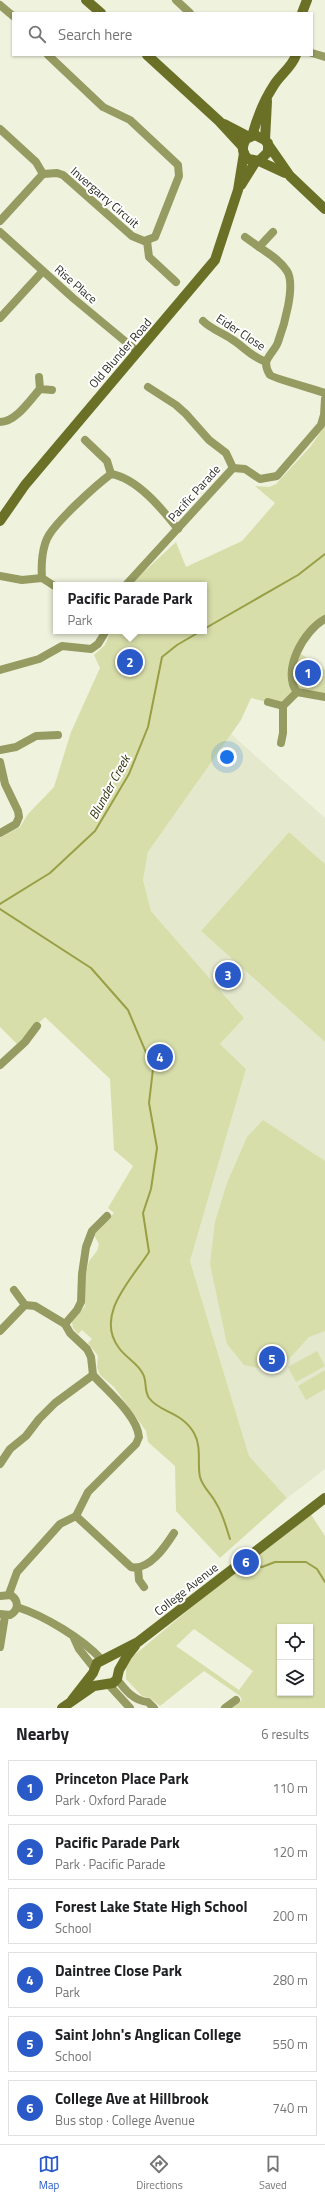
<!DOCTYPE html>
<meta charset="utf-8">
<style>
:root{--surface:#fff;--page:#f2f2f2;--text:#202124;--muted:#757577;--line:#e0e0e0;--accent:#295ac8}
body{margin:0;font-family:"Titillium Web",sans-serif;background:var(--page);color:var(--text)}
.controls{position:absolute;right:12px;bottom:12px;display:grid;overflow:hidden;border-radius:0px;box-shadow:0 1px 3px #0004}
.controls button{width:36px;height:36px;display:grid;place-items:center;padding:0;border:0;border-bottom:1px solid var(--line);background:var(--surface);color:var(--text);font:20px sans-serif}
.you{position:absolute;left:227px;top:757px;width:14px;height:14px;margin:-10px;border:3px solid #fff;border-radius:50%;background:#1a73e8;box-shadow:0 0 0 6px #1a73e833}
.badge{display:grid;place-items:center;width:26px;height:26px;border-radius:50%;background:var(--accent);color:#fff;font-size:13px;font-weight:700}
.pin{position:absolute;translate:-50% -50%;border:2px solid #fff;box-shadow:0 1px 4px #0006}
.popup{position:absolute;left:53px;top:582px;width:154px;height:52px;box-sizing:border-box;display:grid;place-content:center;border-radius:0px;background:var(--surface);filter:drop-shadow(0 1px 3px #0005);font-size:13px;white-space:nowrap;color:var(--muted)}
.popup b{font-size:15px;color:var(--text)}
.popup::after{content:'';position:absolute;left:50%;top:100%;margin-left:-8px;border:8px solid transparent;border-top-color:var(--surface)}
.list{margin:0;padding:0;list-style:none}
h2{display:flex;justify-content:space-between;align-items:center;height:52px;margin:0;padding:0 16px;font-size:17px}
h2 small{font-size:13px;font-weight:400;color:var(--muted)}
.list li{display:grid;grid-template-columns:26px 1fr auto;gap:12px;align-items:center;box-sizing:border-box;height:56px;margin:0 8px 8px;padding:0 8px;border:1px solid var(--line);border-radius:0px}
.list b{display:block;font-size:15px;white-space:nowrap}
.list p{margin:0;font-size:13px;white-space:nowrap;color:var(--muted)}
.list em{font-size:13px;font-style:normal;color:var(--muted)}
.icon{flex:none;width:22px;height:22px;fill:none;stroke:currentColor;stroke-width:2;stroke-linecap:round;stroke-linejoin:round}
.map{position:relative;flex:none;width:325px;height:1708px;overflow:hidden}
.search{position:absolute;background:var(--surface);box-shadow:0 1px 3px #0004;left:12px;right:12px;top:12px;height:44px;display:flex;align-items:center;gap:10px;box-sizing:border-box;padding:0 14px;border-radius:0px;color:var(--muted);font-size:15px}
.sheet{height:436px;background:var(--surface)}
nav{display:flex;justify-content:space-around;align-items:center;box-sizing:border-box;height:56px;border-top:1px solid var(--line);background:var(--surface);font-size:11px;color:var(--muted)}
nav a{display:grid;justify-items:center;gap:2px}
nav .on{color:var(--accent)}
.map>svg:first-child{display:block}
.built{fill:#e4e8cc}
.green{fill:#d8deaa;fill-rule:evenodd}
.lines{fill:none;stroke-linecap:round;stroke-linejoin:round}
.stream{stroke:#989f44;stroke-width:2}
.street{stroke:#959b61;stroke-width:8}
.secondary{stroke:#6b7027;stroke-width:10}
.labels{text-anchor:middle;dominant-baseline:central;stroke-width:4;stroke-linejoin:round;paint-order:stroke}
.street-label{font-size:12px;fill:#2a2b23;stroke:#fff}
.water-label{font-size:13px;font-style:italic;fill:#31340d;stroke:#fff}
</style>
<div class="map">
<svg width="325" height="1708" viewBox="0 0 325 1708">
<rect width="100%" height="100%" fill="#eff2dd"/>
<path class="built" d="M231,734L325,818V864L289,832L201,931L325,1042V1469L287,1498L249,1456L190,1261L246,1069L220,1044L244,1018L151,911L143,880L148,852Z"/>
<g class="green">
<path d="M325,426V619L298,652L325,670V697L297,692L283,706L251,698L241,720L148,852L143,880L151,911L244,1018L220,1044L246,1069L190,1261L249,1456L287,1498L220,1558L176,1511L175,1466L148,1442L146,1431L114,1387L100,1375L97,1367L98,1356L88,1343L92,1339L82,1330L78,1334L73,1328L72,1322L85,1306V1277L89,1261L97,1251L99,1244L94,1235L114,1213L108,1208L133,1166L114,1150L110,1079L45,1017L17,1044L0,1027V838L20,827L28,814L54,787L71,732L100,668L94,655L105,645L111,631H204V585H131L132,583L176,542L186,567L242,541L275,503L255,486L269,487L276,484L310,447Z"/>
<path d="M289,832L325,864V1042L201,931Z"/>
<path d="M263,1120L325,1161V1331L309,1337L277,1372L244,1365L227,1344L210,1264L215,1222L227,1183L247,1137Z"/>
<path d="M317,1351L325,1366L296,1382L288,1367Z"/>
<path d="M325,1370V1389L306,1400L298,1386Z"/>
<path d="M308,1510L325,1536V1708H232L242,1700L240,1696L204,1671L160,1706L150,1698L142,1696L126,1679V1666L132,1657ZM280,1627H310V1693H280ZM194,1629L253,1671L239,1690L176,1646Z"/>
</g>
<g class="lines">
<g class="stream">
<path d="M204,629L298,575L325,554"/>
<path d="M0,904L50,873L95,831L129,774L148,727L162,657L177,645L201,631"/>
<path d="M0,909L91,968L128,1010L153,1069L149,1103L157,1148L151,1189L143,1213L149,1252C132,1279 94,1315 119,1348C126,1358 138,1363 143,1374C147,1381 144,1391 149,1398C160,1413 181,1411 194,1433C202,1447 197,1464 200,1477C203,1488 211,1493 216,1503C223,1514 226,1527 230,1539"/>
<path d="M250,1562L262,1567L275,1562H306L317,1569L325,1582"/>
</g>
<g class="street">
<path d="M176,0L190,13"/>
<path d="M0,5L13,16"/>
<path d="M312,53L325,57"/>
<path d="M0,129L36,162L43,174L57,173L63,175L132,236L144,241L155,237L179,176L178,165L130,120L103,107L48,55"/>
<path d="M0,221L43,174"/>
<path d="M0,232L73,298L138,352"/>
<path d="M245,237L259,247L273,232"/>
<path d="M147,241L149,257L176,282"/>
<path d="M259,247C269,254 280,260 287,271C296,285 284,326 278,342C276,349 267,356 266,363C266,367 268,372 270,375C273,378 317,390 325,393"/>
<path d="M0,318L43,271"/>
<path d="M203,321C211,329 221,332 230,338C245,347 248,355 266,362"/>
<path d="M39,377L40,389L52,390"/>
<path d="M148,387L176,405L186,414L209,440L226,453L233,468"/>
<path d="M0,422C16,422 30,400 40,389"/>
<path d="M85,440L107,461L111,474"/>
<path d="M0,576L22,580L42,578"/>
<path d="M126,585L233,468L245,469L260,479L277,476L321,425L324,415L325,399"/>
<path d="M56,587L42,578C41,565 42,546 49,535C59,519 95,486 111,474C137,478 162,509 178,529"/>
<path d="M325,619C304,630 281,671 297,692L325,697"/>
<path d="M0,670L39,659L62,646L91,649L98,644L106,631"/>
<path d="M268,702L283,706L297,692"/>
<path d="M281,743L283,733V706"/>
<path d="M0,750L16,747L36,736L58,735"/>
<path d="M0,762L5,784L18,811L19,817L16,824L0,833"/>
<path d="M0,1065L25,1042L37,1026"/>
<path d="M14,1290L25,1305"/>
<path d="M65,1324L77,1310L81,1302L82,1274L86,1247L92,1231L107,1216"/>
<path d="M0,1331L25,1305L35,1306L65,1324L70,1333L87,1349L91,1357L93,1375C107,1391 137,1415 139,1437L136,1444L88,1492L76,1516L60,1524L17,1572L9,1594"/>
<path d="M0,1464L10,1449L26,1436L39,1419L55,1403L93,1375"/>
<path d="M76,1516L131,1567C149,1571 165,1547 174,1533"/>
<path d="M138,1568L139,1580L144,1587"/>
<path d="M0,1596L11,1595C19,1601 19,1610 10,1615L0,1614"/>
<path d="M17,1607C45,1616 83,1639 102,1660"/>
<path d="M74,1638L79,1649L94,1668"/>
<path d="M0,1647L5,1616"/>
<path d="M117,1679C125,1690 134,1701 148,1702L154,1708"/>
<path d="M109,1685L130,1708"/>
<path d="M225,1708L236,1700"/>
</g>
<g class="secondary">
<path d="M86,0L101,13"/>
<path d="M302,13L307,0"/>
<path d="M147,55L219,121L243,147"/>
<path d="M224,124L249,137"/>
<path d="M252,136C257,118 264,100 274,85C281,74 292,67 296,55"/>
<path d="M265,140L267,101"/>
<path d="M268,143V152L259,161L248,159C242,153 241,147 246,139L255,135L265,140L290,176L325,209"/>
<path d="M259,161L285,173"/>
<path d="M241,185L256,161"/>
<path d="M0,521L25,485L215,260L238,190L244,153"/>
<path d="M72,1700L93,1673L97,1663L138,1642L325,1498"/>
<path d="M62,1708L94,1686L113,1683L117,1679L119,1670L127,1656L135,1646"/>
</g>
</g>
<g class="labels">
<g class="street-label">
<text transform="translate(105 197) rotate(41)">Invergarry Circuit</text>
<text transform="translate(76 284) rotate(41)">Rise Place</text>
<text transform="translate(241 332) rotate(33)">Eider Close</text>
<text transform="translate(120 353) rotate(-49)">Old Blunder Road</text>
<text transform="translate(194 493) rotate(-48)">Pacific Parade</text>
<text transform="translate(186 1589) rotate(-38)">College Avenue</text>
</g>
<g class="water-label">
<text transform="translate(109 787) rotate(-61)">Blunder Creek</text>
</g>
</g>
</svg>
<div class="controls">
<button><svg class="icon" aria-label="locate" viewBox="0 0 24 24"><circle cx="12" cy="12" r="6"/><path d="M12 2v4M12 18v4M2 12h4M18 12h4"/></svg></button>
<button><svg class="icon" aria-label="layers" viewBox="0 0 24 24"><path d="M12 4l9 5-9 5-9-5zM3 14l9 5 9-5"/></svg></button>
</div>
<div class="you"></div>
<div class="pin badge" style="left:308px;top:673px">1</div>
<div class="pin badge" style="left:130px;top:662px">2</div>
<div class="popup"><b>Pacific Parade Park</b>Park</div>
<div class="pin badge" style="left:228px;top:975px">3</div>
<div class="pin badge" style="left:160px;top:1057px">4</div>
<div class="pin badge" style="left:272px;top:1359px">5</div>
<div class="pin badge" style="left:246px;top:1562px">6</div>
<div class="search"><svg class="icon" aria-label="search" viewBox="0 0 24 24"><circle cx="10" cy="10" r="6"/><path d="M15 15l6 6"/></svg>Search here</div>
</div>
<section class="sheet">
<h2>Nearby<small>6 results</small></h2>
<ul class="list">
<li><span class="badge">1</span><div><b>Princeton Place Park</b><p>Park · Oxford Parade</p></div><em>110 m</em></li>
<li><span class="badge">2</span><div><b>Pacific Parade Park</b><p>Park · Pacific Parade</p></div><em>120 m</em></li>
<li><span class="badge">3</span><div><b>Forest Lake State High School</b><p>School</p></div><em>200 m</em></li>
<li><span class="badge">4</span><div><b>Daintree Close Park</b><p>Park</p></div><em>280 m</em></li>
<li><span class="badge">5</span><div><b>Saint John's Anglican College</b><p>School</p></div><em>550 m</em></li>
<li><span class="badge">6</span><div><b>College Ave at Hillbrook</b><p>Bus stop · College Avenue</p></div><em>740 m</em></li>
</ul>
</section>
<nav>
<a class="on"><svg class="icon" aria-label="map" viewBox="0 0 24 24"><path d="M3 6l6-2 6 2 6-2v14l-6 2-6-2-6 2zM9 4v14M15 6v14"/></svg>Map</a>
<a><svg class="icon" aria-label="directions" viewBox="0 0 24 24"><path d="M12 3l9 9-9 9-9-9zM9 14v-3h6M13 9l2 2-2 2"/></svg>Directions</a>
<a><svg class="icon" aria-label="saved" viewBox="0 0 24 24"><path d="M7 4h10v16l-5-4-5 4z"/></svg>Saved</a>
</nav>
